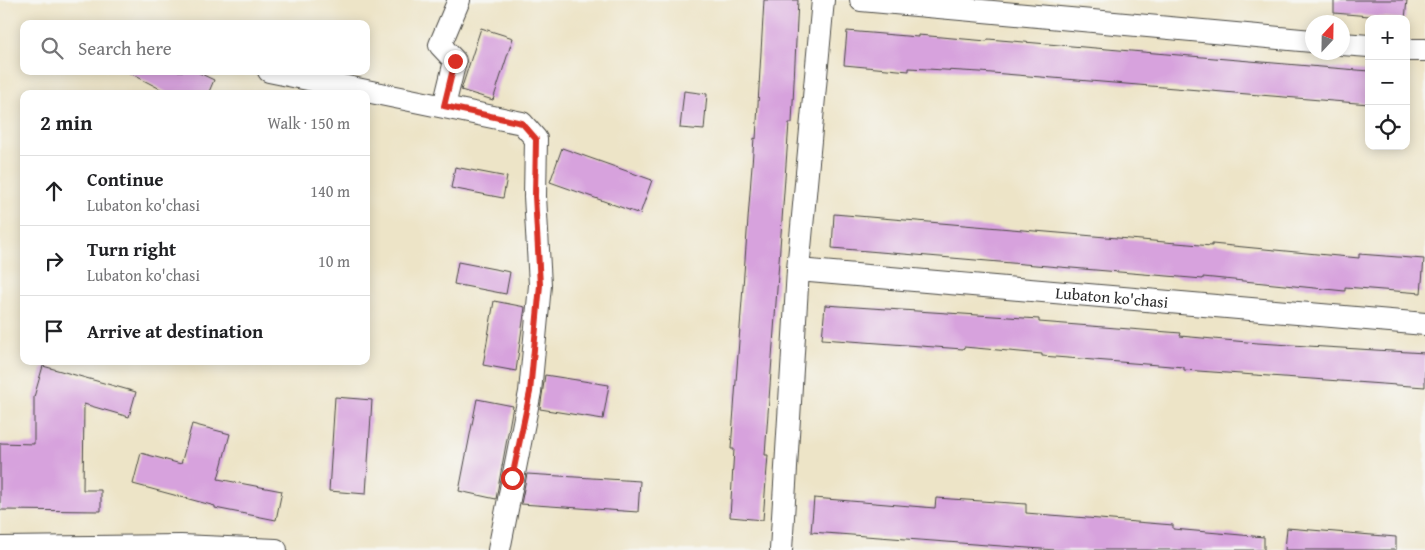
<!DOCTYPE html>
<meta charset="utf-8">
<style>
:root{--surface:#fff;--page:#f6f6f6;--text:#202124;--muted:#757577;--line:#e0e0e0}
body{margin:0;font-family:"Gentium Book Plus",serif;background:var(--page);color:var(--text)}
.controls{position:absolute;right:15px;top:15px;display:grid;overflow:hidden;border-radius:10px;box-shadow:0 2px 12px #0003}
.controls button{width:45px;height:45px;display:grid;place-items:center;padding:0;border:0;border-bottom:1px solid var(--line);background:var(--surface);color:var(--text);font:25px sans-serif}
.compass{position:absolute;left:1305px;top:15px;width:45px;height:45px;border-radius:50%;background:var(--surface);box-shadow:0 2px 12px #0003;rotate:22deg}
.stop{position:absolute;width:15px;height:15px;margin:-11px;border:4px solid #d93025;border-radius:50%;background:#fff}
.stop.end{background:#d93025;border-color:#fff;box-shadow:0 1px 5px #0008}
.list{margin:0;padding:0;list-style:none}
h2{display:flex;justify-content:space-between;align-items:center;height:65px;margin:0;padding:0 20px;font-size:21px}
h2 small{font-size:16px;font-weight:400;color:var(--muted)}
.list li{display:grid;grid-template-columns:32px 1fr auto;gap:15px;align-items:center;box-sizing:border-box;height:70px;padding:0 20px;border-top:1px solid var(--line)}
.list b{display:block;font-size:19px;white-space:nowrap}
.list p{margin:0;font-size:16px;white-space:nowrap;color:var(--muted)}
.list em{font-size:16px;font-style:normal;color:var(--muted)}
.icon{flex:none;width:28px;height:28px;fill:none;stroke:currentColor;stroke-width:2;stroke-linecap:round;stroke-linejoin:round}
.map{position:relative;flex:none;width:1425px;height:550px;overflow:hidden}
.search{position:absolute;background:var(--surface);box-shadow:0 2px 12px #0003;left:20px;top:20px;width:350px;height:55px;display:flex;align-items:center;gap:12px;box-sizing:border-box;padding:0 18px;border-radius:10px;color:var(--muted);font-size:19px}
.panel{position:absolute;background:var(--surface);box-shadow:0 2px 12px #0003;left:20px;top:90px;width:350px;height:275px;border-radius:10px}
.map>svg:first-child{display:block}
.building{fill:#d7a2dd}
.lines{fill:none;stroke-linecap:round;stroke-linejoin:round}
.minor-casing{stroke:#484742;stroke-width:24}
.minor{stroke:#fff;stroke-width:22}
.route{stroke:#d93025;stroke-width:6}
.labels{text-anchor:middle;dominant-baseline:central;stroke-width:4;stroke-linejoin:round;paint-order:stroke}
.street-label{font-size:16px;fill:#2b2b2b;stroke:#f6f6f2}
</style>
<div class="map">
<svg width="1425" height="550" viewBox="0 0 1425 550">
<rect width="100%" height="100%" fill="#f6f6f2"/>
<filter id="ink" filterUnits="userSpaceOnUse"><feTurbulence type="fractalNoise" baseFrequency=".02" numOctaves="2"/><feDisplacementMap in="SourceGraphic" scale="10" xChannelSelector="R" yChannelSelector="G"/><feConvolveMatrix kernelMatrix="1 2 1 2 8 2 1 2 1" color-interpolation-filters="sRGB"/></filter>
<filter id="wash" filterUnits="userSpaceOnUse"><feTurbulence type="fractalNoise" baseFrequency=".0096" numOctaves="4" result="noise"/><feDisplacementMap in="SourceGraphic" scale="20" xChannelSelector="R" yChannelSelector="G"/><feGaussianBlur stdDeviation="1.12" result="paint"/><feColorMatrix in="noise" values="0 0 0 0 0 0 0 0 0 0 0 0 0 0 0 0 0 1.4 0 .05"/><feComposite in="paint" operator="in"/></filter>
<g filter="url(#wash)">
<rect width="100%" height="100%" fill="#ede4c7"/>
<g id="blocks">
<g class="building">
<path d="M764,0H798L792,123H789L765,455H768L763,520L730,517L734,449H731L754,138L756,139Z"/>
<path d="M1334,0H1407L1405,19L1334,13Z"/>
<path d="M481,28L513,38L493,100L461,90Z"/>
<path d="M847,31L918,37V35L987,41L988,39L1369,71V104L980,72L909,68V71L844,65Z"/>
<path d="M126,71H195L214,80L208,94H170Z"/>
<path d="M684,91L707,94L704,130L680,128Z"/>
<path d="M562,148L652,180L640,214L550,182Z"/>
<path d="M455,167L507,177L503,198L451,188Z"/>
<path d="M834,214L1212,246V244L1359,258V254L1424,259L1421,293L1345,287V291L1203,277V279L832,248Z"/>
<path d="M458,262L510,272L506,294L454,284Z"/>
<path d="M494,301L525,307L516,371L483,365Z"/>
<path d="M825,305L1039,319V322L1181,333L1180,336L1258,343L1425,353V387L1184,370V367L1042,356V354L964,347L963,349L822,339Z"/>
<path d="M43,366L136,392L129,417L84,404L83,490H101V511L0,510V443L34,444V397Z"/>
<path d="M545,375L609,385L603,419L540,409Z"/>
<path d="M335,397L372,400L366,494L329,491Z"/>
<path d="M477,399L513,406L496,499L459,491Z"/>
<path d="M192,424L230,434L218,479L282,491L276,520L215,508V506L133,484L141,453L181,464Z"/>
<path d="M527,474L640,481L638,512L521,504Z"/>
<path d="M814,498L935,508L936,498L1026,504V513L1173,525V529L1264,537V550H1055L811,532Z"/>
<path d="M1287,528L1396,537V550H1285Z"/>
</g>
</g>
</g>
<g filter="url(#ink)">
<use href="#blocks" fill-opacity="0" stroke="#484742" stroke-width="1"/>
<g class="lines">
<g class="minor-casing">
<g id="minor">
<path d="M861,0L1312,41"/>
<path d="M1342,44L1369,46"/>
<path d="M1406,50H1425"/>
<path d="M269,71L522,123L536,139L535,196L540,285L530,392L499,550"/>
<path d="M444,106L455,61L440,45L459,0"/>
<path id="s1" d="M798,270L1425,324"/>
<path d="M0,548L181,546L276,550"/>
<path d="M781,550L798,270L823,0"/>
</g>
</g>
<use href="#minor" class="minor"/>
</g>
</g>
<g class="lines" filter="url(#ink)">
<path class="route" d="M455,61L444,106L522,123L536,139L535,196L540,285L530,392L512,478"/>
</g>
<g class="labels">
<g class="street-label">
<text stroke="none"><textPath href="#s1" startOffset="315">Lubaton ko'chasi</textPath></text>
</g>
</g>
</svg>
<div class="controls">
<button>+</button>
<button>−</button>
<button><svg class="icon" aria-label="locate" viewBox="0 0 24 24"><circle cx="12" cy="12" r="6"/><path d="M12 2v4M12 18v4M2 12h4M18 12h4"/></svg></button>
</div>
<svg class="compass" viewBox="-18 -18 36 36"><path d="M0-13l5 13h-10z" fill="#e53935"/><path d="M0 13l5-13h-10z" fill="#757577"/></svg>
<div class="stop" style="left:512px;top:478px"></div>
<div class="stop end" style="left:455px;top:61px"></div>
<div class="search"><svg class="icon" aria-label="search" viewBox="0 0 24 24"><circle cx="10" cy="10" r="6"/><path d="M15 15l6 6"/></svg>Search here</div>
<section class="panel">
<h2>2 min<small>Walk · 150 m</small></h2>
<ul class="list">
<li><svg class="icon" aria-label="ahead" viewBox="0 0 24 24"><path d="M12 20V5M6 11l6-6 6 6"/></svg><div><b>Continue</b><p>Lubaton ko'chasi</p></div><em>140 m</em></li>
<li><svg class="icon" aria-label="right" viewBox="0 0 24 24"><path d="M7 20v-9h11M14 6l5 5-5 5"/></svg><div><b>Turn right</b><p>Lubaton ko'chasi</p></div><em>10 m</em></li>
<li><svg class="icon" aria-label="arrive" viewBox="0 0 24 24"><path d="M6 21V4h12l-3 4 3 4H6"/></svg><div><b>Arrive at destination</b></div></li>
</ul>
</section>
</div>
